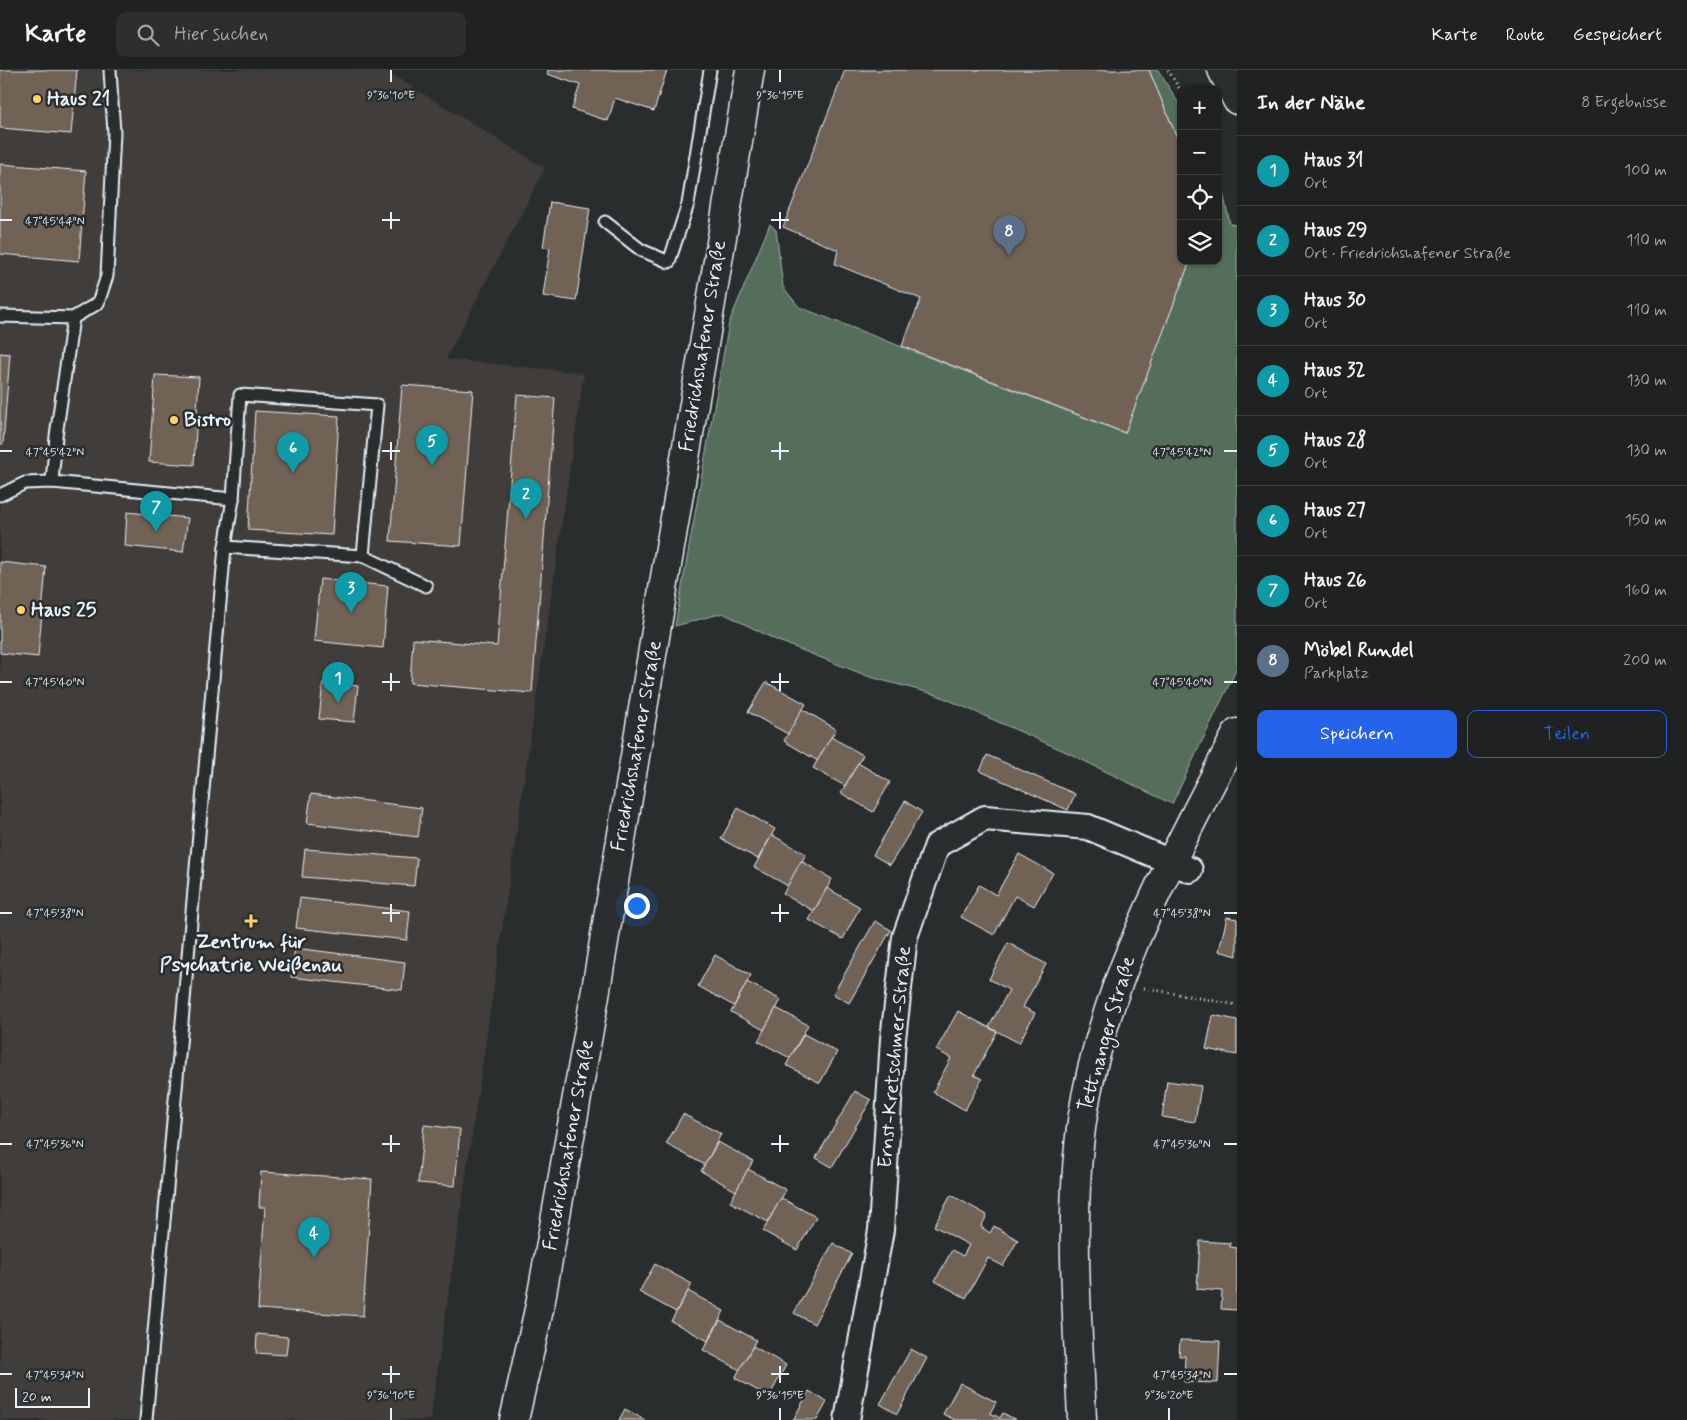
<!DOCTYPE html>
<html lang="de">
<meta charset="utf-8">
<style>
:root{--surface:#202222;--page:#2d2f2f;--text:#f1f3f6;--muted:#a2a4a5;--line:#3d3f40;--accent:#2563eb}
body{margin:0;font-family:Mynerve,sans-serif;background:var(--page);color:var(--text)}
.controls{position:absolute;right:15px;top:15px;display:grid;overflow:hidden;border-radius:10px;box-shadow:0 1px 4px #0004}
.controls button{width:45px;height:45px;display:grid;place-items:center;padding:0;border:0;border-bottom:1px solid var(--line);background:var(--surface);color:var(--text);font:25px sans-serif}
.scale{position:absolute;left:15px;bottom:12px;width:75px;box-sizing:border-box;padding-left:5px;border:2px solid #e8f1f8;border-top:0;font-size:14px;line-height:18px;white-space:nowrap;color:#e8f1f8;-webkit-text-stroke:4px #2a2d2e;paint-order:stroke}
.you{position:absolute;left:636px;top:835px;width:18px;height:18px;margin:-12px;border:4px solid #fff;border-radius:50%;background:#1a73e8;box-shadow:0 0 0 8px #1a73e833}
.badge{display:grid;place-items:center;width:32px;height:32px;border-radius:50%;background:var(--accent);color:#fff;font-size:16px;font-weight:700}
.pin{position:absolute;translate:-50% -41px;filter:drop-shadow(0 1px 2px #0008)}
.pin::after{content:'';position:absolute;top:26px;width:18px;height:15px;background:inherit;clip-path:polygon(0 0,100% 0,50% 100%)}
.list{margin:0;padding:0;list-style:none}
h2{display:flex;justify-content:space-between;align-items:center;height:65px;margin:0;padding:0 20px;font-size:21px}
h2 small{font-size:16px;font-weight:400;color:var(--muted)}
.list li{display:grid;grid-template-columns:32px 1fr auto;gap:15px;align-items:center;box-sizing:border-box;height:70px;padding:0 20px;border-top:1px solid var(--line)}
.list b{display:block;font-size:19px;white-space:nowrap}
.list p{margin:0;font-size:16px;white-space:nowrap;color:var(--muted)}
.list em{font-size:16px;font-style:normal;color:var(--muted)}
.actions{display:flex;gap:10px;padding:15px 20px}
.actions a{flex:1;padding:11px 0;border:1px solid var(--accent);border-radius:10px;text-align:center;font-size:18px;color:var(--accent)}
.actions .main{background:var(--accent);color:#fff}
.icon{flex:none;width:28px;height:28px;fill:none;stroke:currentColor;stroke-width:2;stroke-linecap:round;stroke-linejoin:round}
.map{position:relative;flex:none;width:1237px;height:1350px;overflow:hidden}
header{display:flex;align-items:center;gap:30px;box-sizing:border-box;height:70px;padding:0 25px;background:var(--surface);border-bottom:1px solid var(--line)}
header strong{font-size:24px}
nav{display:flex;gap:28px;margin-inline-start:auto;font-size:18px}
.search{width:350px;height:45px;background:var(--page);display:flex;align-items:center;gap:12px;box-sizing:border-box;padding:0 18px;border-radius:10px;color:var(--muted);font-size:19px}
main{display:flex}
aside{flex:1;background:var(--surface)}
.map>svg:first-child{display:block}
.built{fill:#3f3d3a}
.green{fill:#556e5c;stroke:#9eb0aa}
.building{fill:#716257;stroke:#e8f1f8}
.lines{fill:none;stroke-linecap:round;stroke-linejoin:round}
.lane-casing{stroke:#e8f1f8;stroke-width:15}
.street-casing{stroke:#e8f1f8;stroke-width:28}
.secondary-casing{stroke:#e8f1f8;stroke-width:31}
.path{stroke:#e8f1f8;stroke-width:3;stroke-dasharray:1 4;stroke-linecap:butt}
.lane{stroke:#2a2d2e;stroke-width:11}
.street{stroke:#2a2d2e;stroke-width:24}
.secondary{stroke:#2a2d2e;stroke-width:28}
.ticks{fill:none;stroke:#e8f1f8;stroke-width:2}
.poi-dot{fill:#ffd166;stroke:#2a2d2e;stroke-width:2}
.labels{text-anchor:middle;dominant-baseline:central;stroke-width:5;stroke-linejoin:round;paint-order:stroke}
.poi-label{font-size:20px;font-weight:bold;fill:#e8f1f8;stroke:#2a2d2e;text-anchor:start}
.street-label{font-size:20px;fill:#e8f1f8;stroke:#2a2d2e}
.ticks-label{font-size:12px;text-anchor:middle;fill:#e8f1f8;stroke:#2a2d2e;stroke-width:5;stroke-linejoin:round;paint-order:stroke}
</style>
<header>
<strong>Karte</strong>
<div class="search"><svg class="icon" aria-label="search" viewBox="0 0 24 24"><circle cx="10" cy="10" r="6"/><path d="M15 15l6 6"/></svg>Hier suchen</div>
<nav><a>Karte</a><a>Route</a><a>Gespeichert</a></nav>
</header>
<main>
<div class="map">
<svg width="1237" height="1350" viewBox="0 0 1237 1350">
<rect width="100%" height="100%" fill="#2a2d2e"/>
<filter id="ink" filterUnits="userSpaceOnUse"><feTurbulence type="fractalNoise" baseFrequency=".02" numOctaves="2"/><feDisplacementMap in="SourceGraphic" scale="10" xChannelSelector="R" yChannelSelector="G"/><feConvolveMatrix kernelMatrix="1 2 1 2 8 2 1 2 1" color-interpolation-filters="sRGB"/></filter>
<g filter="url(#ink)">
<path class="built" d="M0,0H384L545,98L446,289L584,303L430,1350H0Z"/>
<g class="green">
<path d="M1149,0H1158L1181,37V77Z"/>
<path d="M1218,100L1230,154L1237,155V598L1172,734L1064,681L937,625L870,607L776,570L723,543L675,556L729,253L770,154L776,160L783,217L799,237L1124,363L1190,191H1218Z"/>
</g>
<g class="building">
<path d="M0,0H77L71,64L0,58Z"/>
<path d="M548,0H667L654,41L615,28L608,51L572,39L580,15L547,4Z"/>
<path d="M845,0H1149L1181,77V191H1190L1125,363L902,276L921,229L835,194L838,180L783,157Z"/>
<path d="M0,94L86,101L79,191L0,184Z"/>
<path d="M550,132L590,138L576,231L543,226L550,178L543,177Z"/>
<path d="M0,283L10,284L3,374H0Z"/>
<path d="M155,305L199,307L194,395L149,392Z"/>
<path d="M402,315L473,320L461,476L390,471Z"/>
<path d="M517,325L555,328L532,623L410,613L413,569L497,576Z"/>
<path d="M255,341L339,346L332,465L248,460Z"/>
<path d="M127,442L188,448L183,482L125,476Z"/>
<path d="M0,492L46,497L38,587L0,583Z"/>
<path d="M320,509L388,516L383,578L314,571Z"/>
<path d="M323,612L358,616L354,652L319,649Z"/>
<path d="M766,612L806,634L788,664L748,642Z"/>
<path d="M802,639L836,659L818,691L784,671Z"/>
<path d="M831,667L863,685L845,716L813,698Z"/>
<path d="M987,685L1075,724L1068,740L980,701Z"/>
<path d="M858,693L890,712L873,742L841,723Z"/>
<path d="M311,724L422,738L418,767L307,753Z"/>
<path d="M905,731L922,742L890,795L873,785Z"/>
<path d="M738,738L775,759L758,789L721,769Z"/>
<path d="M772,765L806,784L788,816L754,797Z"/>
<path d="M305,779L417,788L414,816L302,807Z"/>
<path d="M1019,784L1053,803L1034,836L1015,826L994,865L961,847L979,815L996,825Z"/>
<path d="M801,791L832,809L814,841L783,824Z"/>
<path d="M827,818L860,837L843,869L809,850Z"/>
<path d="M300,828L410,841L407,870L296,858Z"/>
<path d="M1227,847L1237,849V886L1219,881Z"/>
<path d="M875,851L891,860L849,933L833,924Z"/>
<path d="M1008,873L1046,894L1023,937L1035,943L1019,973L989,957L1009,920L989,909Z"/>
<path d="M295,878L405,892L402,920L291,907Z"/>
<path d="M715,885L751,905L734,936L698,916Z"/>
<path d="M747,912L781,930L764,960L731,942Z"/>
<path d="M776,938L808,955L790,988L758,971Z"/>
<path d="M958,941L997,962L974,1005L982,1009L965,1040L933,1022L951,988L936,980Z"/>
<path d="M1213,945L1237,950V985L1206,979Z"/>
<path d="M804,964L837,982L820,1013L786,995Z"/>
<path d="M1167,1011L1201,1016L1195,1052L1162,1047Z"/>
<path d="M855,1021L871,1030L832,1097L816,1088Z"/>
<path d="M683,1044L721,1064L705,1095L666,1074Z"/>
<path d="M424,1055L460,1059L455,1116L418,1113Z"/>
<path d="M718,1072L753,1091L736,1121L701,1101Z"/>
<path d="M748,1099L786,1120L768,1152L730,1132Z"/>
<path d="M261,1102L372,1109L363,1246L258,1239L265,1137H259Z"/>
<path d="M951,1125L987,1145L981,1157L990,1163L994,1156L1018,1170L1003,1196L988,1188L966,1228L935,1211L952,1180L963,1186L969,1175L934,1156Z"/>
<path d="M781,1128L816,1147L797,1180L763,1161Z"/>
<path d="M1200,1171L1230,1173V1177L1237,1178V1240L1221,1239L1222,1221L1197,1219Z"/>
<path d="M833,1173L852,1184L814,1254L794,1243Z"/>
<path d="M655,1194L692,1214L676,1242L639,1222Z"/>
<path d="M688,1221L724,1241L708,1271L671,1251Z"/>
<path d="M720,1250L756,1270L740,1300L703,1280Z"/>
<path d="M257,1264L288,1267L286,1285L256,1283Z"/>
<path d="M1180,1270L1220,1271L1218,1313L1184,1312L1185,1286H1179Z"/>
<path d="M753,1276L786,1295L769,1327L735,1308Z"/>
<path d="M911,1279L927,1288L897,1344L880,1334Z"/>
<path d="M960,1313L996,1332L990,1343L1000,1348L1003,1343L1016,1350H955L943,1344Z"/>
<path d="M809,1321L827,1332L817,1350H793Z"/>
<path d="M625,1339L645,1350H619Z"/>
</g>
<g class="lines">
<g class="lane-casing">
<g id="lane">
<path d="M605,152L641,180L669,192L688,134L710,0"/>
<path d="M0,246L73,248L56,366L52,412"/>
<path d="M73,248L98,233L107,206L114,63L110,0"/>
<path d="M0,425L25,413L52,412L233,429"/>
<path d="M225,477L363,486L426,516"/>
<path d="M146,1350L225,477L233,429L240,325L377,335L363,486"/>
</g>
</g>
<g class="street-casing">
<path id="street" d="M847,1350L881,1160L893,969L905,867L937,775L985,748L1088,757L1190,800"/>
</g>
<g class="secondary-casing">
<g id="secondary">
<path d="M1222,0L1237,30"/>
<path d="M514,1350L540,1235L593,937L750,0"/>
<path d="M1082,1350C1078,1251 1068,1150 1082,1051C1102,912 1174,787 1237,663"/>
</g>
</g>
<g class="path">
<path d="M1168,0L1181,21"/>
<path d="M1144,918L1237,935"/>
</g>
<use href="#lane" class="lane"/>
<use href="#street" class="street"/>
<use href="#secondary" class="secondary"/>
</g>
</g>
<path class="ticks" d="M391,0V12M780,0V12M391,142V159M780,142V159M0,150H12M382,150H400M771,150H789M391,372V390M780,372V390M0,381H12M382,381H400M771,381H789M1224,381H1237M391,603V621M780,603V621M0,612H12M382,612H400M771,612H789M1224,612H1237M391,834V852M780,834V852M0,843H12M382,843H400M771,843H789M1224,843H1237M391,1065V1082M780,1065V1082M0,1074H12M382,1074H400M771,1074H789M1224,1074H1237M391,1296V1313M780,1296V1313M0,1304H12M382,1304H400M771,1304H789M1224,1304H1237M391,1338V1350M780,1338V1350M1169,1338V1350"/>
<g class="poi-dot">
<circle cx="37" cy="29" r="5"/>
<circle cx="174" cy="350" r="5"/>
<circle cx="21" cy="540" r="5"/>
<path d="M248.5 843.5h5v5h5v5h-5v5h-5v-5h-5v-5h5z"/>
</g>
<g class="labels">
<g class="poi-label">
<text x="47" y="29">Haus 21</text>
<text x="184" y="350">Bistro</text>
<text x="31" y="540">Haus 25</text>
<text x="251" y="872" text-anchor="middle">Zentrum für<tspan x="251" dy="23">Psychatrie Weißenau</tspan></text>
</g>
<g class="street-label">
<text transform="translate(703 276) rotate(-81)">Friedrichshafener Straße</text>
<text transform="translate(637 676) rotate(-80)">Friedrichshafener Straße</text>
<text transform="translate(1107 964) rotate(-74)">Tettnanger Straße</text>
<text transform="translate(895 987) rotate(-85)">Ernst-Kretschmer-Straße</text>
<text transform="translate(569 1075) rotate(-80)">Friedrichshafener Straße</text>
</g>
</g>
<g class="ticks-label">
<text x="391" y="29">9°36'10"E</text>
<text x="780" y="29">9°36'15"E</text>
<text x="55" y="155">47°45'44"N</text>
<text x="55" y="386">47°45'42"N</text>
<text x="1182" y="386">47°45'42"N</text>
<text x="55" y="616">47°45'40"N</text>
<text x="1182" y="616">47°45'40"N</text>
<text x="55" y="847">47°45'38"N</text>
<text x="1182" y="847">47°45'38"N</text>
<text x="55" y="1078">47°45'36"N</text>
<text x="1182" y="1078">47°45'36"N</text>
<text x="55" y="1309">47°45'34"N</text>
<text x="1182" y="1309">47°45'34"N</text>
<text x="391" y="1329">9°36'10"E</text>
<text x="780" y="1329">9°36'15"E</text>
<text x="1169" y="1329">9°36'20"E</text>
</g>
</svg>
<div class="controls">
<button>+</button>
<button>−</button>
<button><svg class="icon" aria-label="locate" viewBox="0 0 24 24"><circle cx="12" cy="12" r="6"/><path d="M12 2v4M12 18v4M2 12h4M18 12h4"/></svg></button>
<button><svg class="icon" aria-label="layers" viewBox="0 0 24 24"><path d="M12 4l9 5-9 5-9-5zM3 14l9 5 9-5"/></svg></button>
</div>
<div class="scale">20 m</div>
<div class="you"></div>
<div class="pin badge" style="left:338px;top:633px;background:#0f9aa8">1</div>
<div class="pin badge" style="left:526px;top:449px;background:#0f9aa8">2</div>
<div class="pin badge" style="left:351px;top:543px;background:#0f9aa8">3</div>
<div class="pin badge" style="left:314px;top:1188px;background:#0f9aa8">4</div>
<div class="pin badge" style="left:432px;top:396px;background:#0f9aa8">5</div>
<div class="pin badge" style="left:293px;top:403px;background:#0f9aa8">6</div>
<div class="pin badge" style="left:156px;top:462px;background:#0f9aa8">7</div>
<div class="pin badge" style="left:1009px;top:186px;background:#5c6f8a">8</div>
</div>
<aside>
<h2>In der Nähe<small>8 Ergebnisse</small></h2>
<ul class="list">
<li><span class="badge" style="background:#0f9aa8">1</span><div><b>Haus 31</b><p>Ort</p></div><em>100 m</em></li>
<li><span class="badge" style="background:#0f9aa8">2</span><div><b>Haus 29</b><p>Ort · Friedrichshafener Straße</p></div><em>110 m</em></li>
<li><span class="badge" style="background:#0f9aa8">3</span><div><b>Haus 30</b><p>Ort</p></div><em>110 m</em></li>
<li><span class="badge" style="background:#0f9aa8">4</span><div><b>Haus 32</b><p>Ort</p></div><em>130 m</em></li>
<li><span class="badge" style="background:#0f9aa8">5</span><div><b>Haus 28</b><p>Ort</p></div><em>130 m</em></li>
<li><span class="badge" style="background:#0f9aa8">6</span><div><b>Haus 27</b><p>Ort</p></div><em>150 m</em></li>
<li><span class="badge" style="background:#0f9aa8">7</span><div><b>Haus 26</b><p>Ort</p></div><em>160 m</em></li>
<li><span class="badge" style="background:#5c6f8a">8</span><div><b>Möbel Rundel</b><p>Parkplatz</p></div><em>200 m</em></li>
</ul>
<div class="actions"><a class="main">Speichern</a><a>Teilen</a></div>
</aside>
</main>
